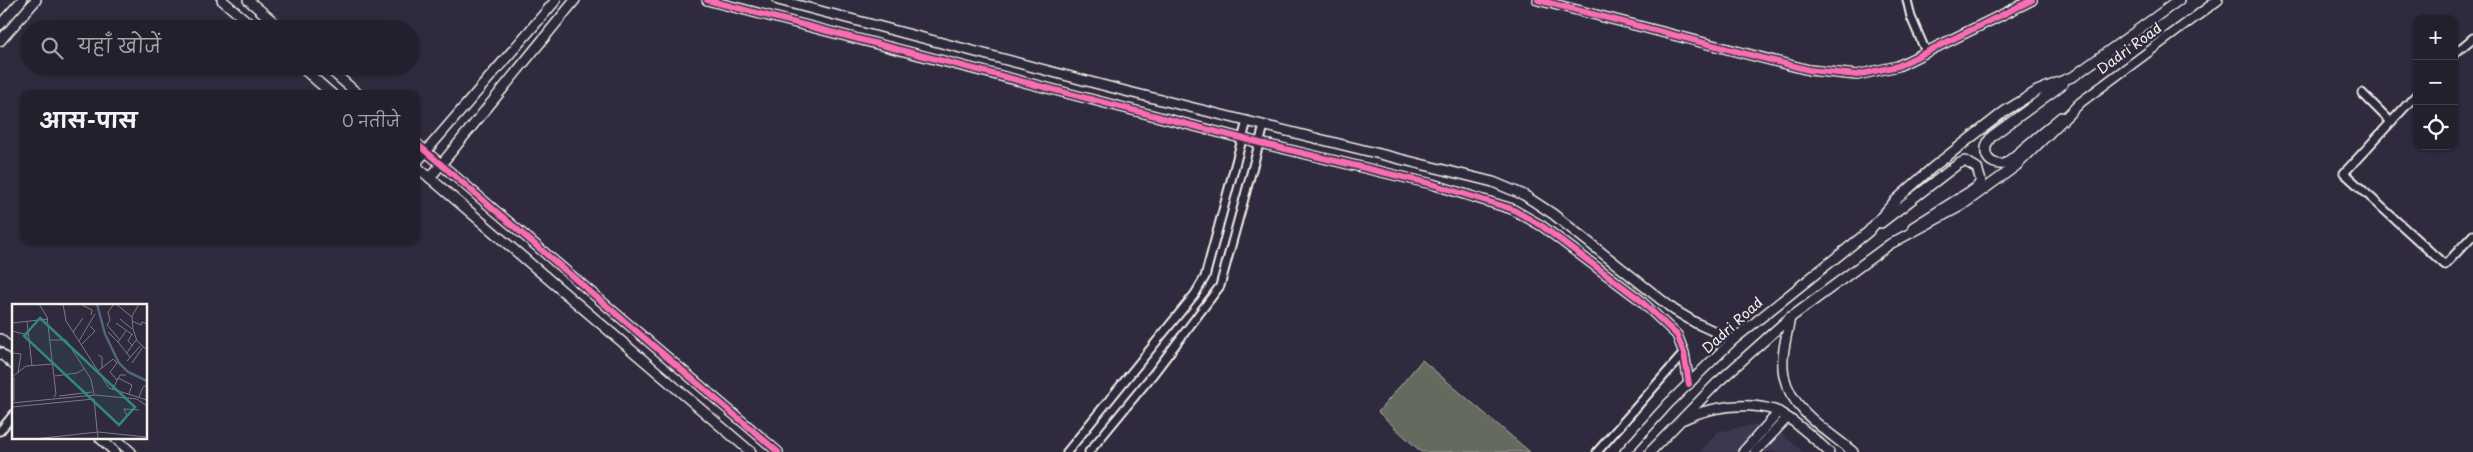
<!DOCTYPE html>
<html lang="hi">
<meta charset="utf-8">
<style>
:root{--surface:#23202e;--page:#2b2836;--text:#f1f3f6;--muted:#a3a3aa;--line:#403e4a}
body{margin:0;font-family:"Playpen Sans","Playpen Sans Deva",sans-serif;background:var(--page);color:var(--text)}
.controls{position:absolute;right:15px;top:15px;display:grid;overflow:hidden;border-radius:10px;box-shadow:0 1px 4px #0004}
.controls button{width:45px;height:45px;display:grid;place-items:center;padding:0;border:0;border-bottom:1px solid var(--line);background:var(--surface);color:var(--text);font:25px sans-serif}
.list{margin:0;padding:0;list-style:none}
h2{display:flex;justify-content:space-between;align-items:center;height:65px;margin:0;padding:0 20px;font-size:21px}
h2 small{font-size:16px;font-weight:400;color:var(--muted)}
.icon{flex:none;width:28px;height:28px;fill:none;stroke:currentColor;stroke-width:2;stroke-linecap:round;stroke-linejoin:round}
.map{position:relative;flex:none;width:2473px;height:452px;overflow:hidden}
.search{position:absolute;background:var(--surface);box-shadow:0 1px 4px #0004;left:20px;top:20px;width:400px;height:55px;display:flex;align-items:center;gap:12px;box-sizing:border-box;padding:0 18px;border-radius:28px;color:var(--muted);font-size:19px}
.panel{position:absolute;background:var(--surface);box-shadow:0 1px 4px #0004;left:20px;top:90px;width:400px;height:155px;border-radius:10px}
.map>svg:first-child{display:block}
.built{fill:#3c384f}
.green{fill:#656b5e;stroke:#acaea3}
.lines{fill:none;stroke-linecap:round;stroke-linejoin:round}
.street-casing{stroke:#f4f1e8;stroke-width:11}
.secondary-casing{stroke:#f4f1e8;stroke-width:12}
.street{stroke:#2f2a3d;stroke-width:7}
.secondary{stroke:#2f2a3d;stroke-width:9}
.cycleway-casing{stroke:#2f2a3d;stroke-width:9}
.cycleway{stroke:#f96db3;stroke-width:6}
.labels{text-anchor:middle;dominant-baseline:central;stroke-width:5;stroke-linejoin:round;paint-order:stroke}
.street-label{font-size:14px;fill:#f4f1e8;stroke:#2f2a3d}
.inset-river{fill:none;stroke:#50667b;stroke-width:2.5}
.inset-road{fill:none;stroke:#7e7a81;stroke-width:1}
.view{fill:#318880;fill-opacity:0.15;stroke:#318880;stroke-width:2.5}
.inset-edge{fill:none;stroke:#f4f1e8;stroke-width:2.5}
</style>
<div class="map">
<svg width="2473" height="452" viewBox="0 0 2473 452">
<rect width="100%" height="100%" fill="#2f2a3d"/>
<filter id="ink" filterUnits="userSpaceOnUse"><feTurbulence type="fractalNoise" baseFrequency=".02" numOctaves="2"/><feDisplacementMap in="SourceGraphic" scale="10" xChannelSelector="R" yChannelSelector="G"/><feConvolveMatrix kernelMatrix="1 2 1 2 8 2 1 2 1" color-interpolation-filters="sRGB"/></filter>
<g filter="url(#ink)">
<path class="built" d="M1768,422L1803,452H1700L1718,432Z"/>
<path class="green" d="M1422,360L1530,452H1421L1378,412Z"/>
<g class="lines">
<g class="street-casing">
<g id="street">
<path d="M1907,0L1911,17L1926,52"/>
<path d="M2454,54L2473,38"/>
<path d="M2362,93L2391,122"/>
<path d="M2417,94L2344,173L2445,265L2473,235"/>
<path d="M0,431L14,414"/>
<path d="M1067,452L1195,294L1205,277L1247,121"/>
<path d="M1089,452L1154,373L1220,286L1264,126"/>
<path d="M1597,452L1684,353"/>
</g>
</g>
<g class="secondary-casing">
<g id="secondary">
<path d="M222,0L256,29"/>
<path d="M248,0L282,29"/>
<path d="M707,0L1260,143L1432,184L1512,209L1542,226L1639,299L1677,335L1684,353L1689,384"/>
<path d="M778,0L1125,91L1493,182L1524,195L1553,214L1674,310L1696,323L1733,340"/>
<path d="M1538,0L1809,70L1857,75L1898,66L2032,0"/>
<path d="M0,25L22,0"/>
<path d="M0,41L36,0"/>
<path d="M300,66L332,94"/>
<path d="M326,66L358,94"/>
<path d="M2061,117L2005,164C1986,166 1980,150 1992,136L2063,84"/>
<path d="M416,143L778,452"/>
<path d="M416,163L556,0"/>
<path d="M416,166L751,452"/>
<path d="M430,178L575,0"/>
<path d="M1881,223L1958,164L1965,161L1977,168L1981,181L1977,187L1913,227"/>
<path d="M1790,317C1787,336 1780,357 1784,376C1791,410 1828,431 1853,452"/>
<path d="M0,339L14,351"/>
<path d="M0,353L14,365"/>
<path d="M1684,419C1709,407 1747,401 1774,410C1789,415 1817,441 1829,452"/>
<path d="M100,438L115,452"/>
<path d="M115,438L131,452"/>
<path d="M1625,452L1668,404L1733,340L1868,232L1896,200L1932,168L2005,111L2037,91L2074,76L2179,0"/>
<path d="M1650,452L1717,383L1786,321L1890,244L1961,206L2016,166L2081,102L2218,0"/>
<path d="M1743,452L1779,412"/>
<path d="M1755,452L1787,418"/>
</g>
</g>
<use href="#street" class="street"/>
<use href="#secondary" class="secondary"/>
<g class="cycleway-casing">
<g id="cycleway">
<path d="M707,0L1260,143L1432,184L1512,209L1542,226L1639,299L1677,335L1684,353L1689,384"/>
<path d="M1538,0L1809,70L1857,75L1898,66L2032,0"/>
<path d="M416,143L778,452"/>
</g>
</g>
<use href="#cycleway" class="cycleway"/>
</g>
</g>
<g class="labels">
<g class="street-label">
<text transform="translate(2129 48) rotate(-36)">Dadri Road</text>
<text transform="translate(1732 325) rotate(-42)">Dadri Road</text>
</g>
</g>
<g transform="translate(12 304)">
<rect width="135" height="135" fill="#2f2a3d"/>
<path class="inset-river" d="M85,0L93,30L107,59L116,68L135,77"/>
<path class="inset-road" d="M27,0L35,13L44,90L42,93M51,0L54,17L97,84L135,96M102,0L96,8L98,16L95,21L108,36M104,0L120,13M127,0L120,12L121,25L125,37L135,46M70,1L80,6L79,11M108,15L120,25M15,17L20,62M120,17L129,21L130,18L135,20M0,19L36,15M104,19L121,31M0,27L16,31M61,28L71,14M96,28L106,38L114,27M120,30L116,37L121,42M38,36H54L79,75L82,90M67,37L83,10M106,38L118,53M69,41L83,27L78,22M0,49L9,50L6,69M114,50L124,36M86,51L90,53V64M115,57L128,42M120,59L131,43M86,67L101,55L105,59L98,68L105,76M43,72L65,69L72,65M0,73L14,62L41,60M2,73V97M106,74L120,81L117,90M100,86L108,71H114M47,92L80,88M127,93L131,83L135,81M82,95L86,135M0,99L83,91L125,95L135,102M0,103L82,95M115,112L112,105L127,106M22,135L86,128L135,133"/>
<path class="view" d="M28,14L123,103L107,121L12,32Z"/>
<rect width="135" height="135" class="inset-edge"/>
</g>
</svg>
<div class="controls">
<button>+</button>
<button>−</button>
<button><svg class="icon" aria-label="locate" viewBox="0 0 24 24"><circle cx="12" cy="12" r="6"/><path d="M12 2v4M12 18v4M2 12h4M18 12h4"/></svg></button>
</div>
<div class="search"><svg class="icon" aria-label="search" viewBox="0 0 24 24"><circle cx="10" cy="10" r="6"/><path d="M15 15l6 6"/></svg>यहाँ खोजें</div>
<section class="panel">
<h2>आस-पास<small>0 नतीजे</small></h2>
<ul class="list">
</ul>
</section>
</div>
